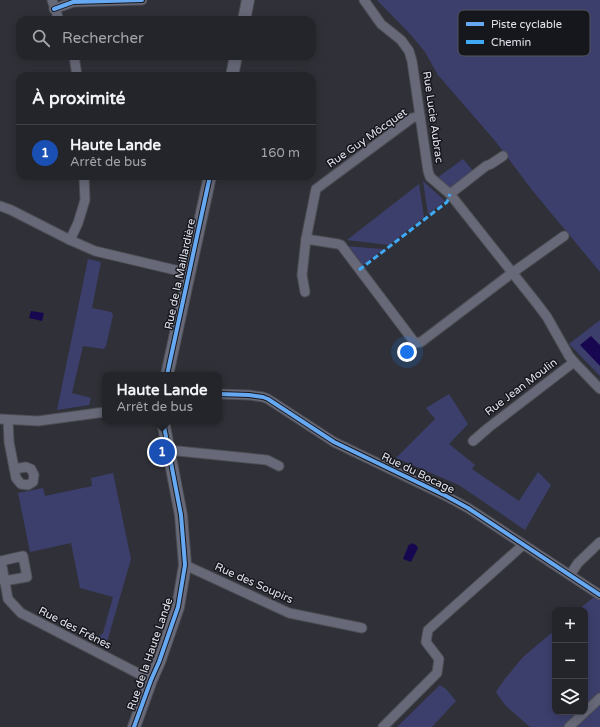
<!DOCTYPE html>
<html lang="fr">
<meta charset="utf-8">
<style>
:root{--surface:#24252a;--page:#2c2d32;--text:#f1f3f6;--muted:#a3a5a8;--line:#414247;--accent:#0b8043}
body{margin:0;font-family:"Varela Round",sans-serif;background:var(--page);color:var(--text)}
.controls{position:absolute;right:12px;bottom:12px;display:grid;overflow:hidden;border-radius:8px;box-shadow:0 2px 10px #0003}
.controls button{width:36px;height:36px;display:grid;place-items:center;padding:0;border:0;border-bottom:1px solid var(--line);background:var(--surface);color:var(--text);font:20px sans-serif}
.you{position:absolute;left:407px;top:352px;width:14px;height:14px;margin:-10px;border:3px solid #fff;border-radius:50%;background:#1a73e8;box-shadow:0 0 0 6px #1a73e833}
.badge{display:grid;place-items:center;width:26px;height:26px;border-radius:50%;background:var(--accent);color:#fff;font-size:13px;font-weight:700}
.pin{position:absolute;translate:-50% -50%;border:2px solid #fff;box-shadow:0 1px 4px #0006}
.popup{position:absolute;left:102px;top:372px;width:120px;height:52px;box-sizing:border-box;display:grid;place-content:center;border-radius:8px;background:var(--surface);filter:drop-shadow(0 1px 3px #0005);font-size:13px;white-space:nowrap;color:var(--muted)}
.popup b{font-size:15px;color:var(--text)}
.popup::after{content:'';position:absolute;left:50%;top:100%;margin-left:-8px;border:8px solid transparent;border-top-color:var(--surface)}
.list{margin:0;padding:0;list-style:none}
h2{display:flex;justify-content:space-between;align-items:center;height:52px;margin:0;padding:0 16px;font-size:17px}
h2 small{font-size:13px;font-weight:400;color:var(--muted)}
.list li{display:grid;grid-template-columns:26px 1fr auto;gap:12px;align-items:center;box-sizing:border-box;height:56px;padding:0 16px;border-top:1px solid var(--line)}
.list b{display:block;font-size:15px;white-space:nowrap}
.list p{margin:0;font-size:13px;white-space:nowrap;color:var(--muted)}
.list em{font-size:13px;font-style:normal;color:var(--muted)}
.icon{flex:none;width:22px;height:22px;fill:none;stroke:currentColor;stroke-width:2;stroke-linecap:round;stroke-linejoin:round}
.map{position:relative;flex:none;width:600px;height:727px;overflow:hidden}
.search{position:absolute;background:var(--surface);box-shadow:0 2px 10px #0003;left:16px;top:16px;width:300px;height:44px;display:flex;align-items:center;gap:10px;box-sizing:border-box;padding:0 14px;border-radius:12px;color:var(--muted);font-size:15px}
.panel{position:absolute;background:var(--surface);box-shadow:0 2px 10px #0003;left:16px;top:72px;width:300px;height:108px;border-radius:12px}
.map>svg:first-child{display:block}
.green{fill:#3c3f6c}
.water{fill:#170750}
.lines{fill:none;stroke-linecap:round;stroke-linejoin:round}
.minor-casing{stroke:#4d4e54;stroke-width:11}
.tertiary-casing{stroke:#4d4e54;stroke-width:14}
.minor{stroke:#676979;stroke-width:9}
.tertiary{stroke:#676979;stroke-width:12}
.quiet{stroke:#3fa9f5;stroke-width:3;stroke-dasharray:6 3;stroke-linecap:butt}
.cycleway-casing{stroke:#16171d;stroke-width:6}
.cycleway{stroke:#66a8f1;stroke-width:4}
.labels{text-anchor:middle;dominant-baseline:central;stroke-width:3;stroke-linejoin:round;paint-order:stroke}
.street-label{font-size:11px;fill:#e2e3ec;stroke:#16171d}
.key{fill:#16171d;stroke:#53545b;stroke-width:1}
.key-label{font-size:11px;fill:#e2e3ec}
</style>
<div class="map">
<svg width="600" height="727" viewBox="0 0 600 727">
<rect width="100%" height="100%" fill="#303138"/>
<g class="green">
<path d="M377,0H600V272L532,190L496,142L438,75L425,52L411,35Z"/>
<path d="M463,159L473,171L449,190L437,178Z"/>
<path d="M423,181L445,201L428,214Z"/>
<path d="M419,184L424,217L389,245L347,240Z"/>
<path d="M345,246L383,249L362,266Z"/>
<path d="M88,259L101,262L92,308L111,312L113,315L106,346L104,349L83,346L72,393L91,398L89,405L57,410Z"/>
<path d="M600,320V376L569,344Z"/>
<path d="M449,394L468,424L449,444L475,465L472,469L519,501L538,472L551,485L525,530L459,485L396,458L435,419L426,408Z"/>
<path d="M113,473L131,559L107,642L110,650L93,641L103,633L113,597L80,588L71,543L30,552L18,493L43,488L45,496L92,486L91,478Z"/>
<path d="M594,597L600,600V727H530L505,705L496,692L504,680L523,657L555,630V712H585V610H578Z"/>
<path d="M440,685L446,689L456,701L432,727H397Z"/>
</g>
<g class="water">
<path d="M31,311L44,313L42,321L29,318Z"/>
<path d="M591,336L600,345V366L580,345Z"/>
<path d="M412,543L416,545L418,548L411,562L403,559L409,544L410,545Z"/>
</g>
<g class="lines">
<g class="minor-casing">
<g id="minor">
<path d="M52,0L59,20"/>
<path d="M364,0L381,24L401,40L409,51L412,61L428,171L430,177L450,194L538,305L547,317L569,356L574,362"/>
<path d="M54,9L73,2L142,0"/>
<path d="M74,56L77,76"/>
<path d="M450,194L486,166L491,164L503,156"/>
<path d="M0,206L11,210L70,240L95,251L171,269L189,273"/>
<path d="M306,239L338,244L341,245L415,343L421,342L512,273L564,236"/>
<path d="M70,240L78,223L85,200L84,176"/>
<path d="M305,292L302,275L306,239L316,189L412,118L420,116"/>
<path d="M219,394L249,395L263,397L268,399L334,442L446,496L468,508L600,595"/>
<path d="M0,419L38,421L105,412"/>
<path d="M8,420L9,442L16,478L21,484L28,485L33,482L34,475L31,469L26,467L14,469"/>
<path d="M473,441L488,428L574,362L600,389"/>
<path d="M168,450L267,460L279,466"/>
<path d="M185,565L289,613L362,628"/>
<path d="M570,575L578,563L600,542"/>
<path d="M4,581L27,577L23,556L1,561L8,599L21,613L151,680"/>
<path d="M383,727L437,673L439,659L426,642L428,630L523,545"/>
<path d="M569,727L600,698"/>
</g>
</g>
<g class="tertiary-casing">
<g id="tertiary">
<path d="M244,20L248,0"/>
<path d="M232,76L236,56"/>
<path d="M167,375L210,176"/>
<path d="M134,727L151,680L159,662L178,607L185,565L184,552L181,515L163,421"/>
</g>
</g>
<use href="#minor" class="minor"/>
<use href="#tertiary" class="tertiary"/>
<path class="quiet" d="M359,270L447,202L450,194"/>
<g class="cycleway-casing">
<g id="cycleway">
<path d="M54,9L73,2L142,0"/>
<path d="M167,375L210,176"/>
<path d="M219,394L249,395L263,397L268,399L334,442L446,496L468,508L600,595"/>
<path d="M134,727L151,680L159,662L178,607L185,565L184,552L181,515L163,421"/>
</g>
</g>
<use href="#cycleway" class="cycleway"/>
</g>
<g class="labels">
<g class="street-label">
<text transform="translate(433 117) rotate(82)">Rue Lucie Aubrac</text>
<text transform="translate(367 138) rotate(-35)">Rue Guy Môcquet</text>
<text transform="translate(180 274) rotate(-78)">Rue de la Maillardière</text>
<text transform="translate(521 387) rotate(-37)">Rue Jean Moulin</text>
<text transform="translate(418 473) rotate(26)">Rue du Bocage</text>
<text transform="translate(254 583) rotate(24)">Rue des Soupirs</text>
<text transform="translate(75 628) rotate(27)">Rue des Frênes</text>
<text transform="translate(150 654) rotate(-71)">Rue de la Haute Lande</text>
</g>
</g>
<rect x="458" y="10" width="132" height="46" rx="6" class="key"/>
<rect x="466" y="22" width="18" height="4" fill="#66a8f1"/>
<rect x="466" y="40" width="18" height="4" fill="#3fa9f5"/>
<g class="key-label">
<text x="491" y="28">Piste cyclable</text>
<text x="491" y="46">Chemin</text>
</g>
</svg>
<div class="controls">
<button>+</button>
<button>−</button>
<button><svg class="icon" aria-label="layers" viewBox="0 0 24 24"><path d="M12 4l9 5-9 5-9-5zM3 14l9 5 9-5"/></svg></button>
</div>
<div class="you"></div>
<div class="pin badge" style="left:162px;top:452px;background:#1a4fb4">1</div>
<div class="popup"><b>Haute Lande</b>Arrêt de bus</div>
<div class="search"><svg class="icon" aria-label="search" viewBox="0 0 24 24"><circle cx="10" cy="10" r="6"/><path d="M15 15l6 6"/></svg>Rechercher</div>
<section class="panel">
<h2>À proximité<small></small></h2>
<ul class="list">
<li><span class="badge" style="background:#1a4fb4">1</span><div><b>Haute Lande</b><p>Arrêt de bus</p></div><em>160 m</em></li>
</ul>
</section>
</div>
